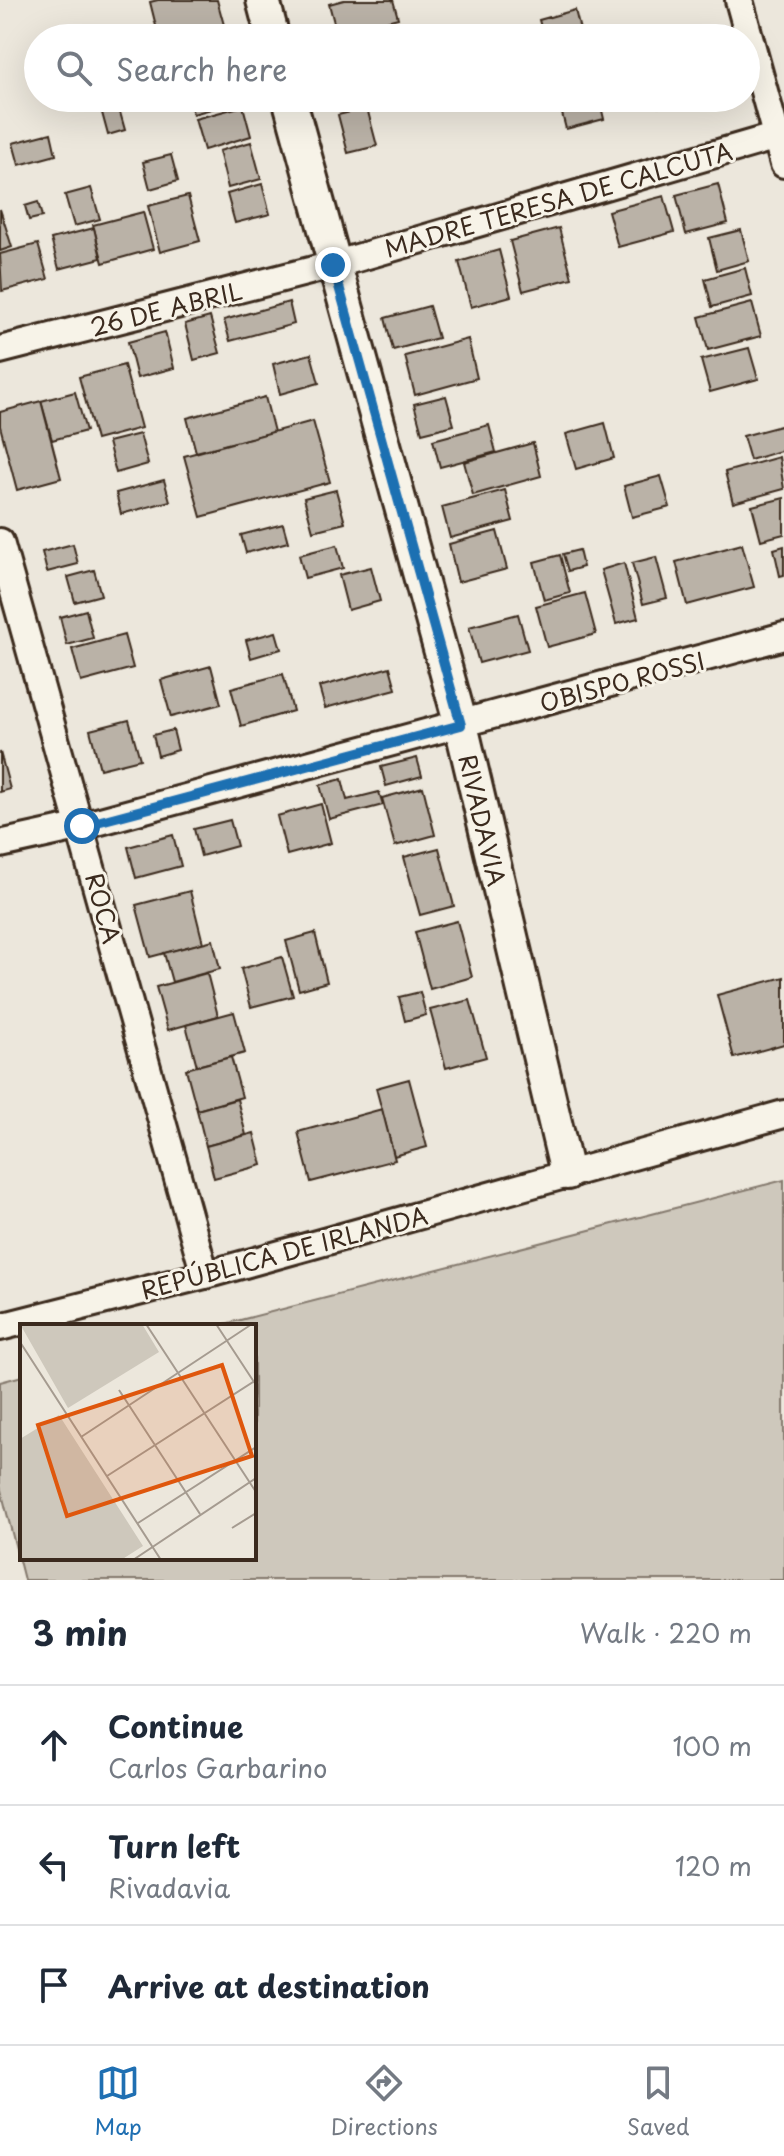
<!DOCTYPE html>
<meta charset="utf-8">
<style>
:root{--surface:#fff;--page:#f6f6f7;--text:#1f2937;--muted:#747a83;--line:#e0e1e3;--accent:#1f6fb2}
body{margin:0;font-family:"Playpen Sans",sans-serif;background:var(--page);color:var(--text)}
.stop{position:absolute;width:24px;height:24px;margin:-18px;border:6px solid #1f6fb2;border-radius:50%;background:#fff}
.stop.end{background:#1f6fb2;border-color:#fff;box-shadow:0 2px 8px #0008}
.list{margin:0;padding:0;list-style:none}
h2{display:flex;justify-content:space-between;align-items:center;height:104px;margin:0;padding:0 32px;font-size:34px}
h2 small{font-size:26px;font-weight:400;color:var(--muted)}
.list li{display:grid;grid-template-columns:52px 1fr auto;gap:24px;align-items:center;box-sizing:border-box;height:120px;padding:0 32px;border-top:2px solid var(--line)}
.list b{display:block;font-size:30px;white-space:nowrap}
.list p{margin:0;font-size:26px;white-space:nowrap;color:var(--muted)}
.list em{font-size:26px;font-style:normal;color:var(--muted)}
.icon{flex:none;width:44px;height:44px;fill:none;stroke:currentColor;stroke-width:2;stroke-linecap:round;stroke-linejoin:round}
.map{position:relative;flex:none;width:784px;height:1580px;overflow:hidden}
.search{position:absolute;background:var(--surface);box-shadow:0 8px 32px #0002;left:24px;right:24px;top:24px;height:88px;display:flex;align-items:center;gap:20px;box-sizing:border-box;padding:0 28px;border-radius:44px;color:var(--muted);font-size:30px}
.sheet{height:464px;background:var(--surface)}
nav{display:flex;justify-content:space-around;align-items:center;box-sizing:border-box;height:112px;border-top:2px solid var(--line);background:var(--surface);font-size:22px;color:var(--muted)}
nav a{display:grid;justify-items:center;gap:4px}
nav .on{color:var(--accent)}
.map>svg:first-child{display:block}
.green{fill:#cec8bc;stroke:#84796d;stroke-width:2}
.building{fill:#bab2a7;stroke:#3b2a1e;stroke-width:2}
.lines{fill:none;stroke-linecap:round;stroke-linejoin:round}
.minor-casing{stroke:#3b2a1e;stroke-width:32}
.tertiary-casing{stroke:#3b2a1e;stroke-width:38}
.minor{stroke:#f7f3e8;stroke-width:26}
.tertiary{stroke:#f7f3e8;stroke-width:32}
.route{stroke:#1f6fb2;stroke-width:10}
.labels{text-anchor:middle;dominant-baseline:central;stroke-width:6;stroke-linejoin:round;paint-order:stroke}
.street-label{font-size:24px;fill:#3b2a1e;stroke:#f7f3e8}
.inset-road{fill:none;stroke:#a59b90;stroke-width:2}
.view{fill:#df570d;fill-opacity:0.15;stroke:#df570d;stroke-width:4}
.inset-edge{fill:none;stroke:#3b2a1e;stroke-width:4}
</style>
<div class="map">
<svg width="784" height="1580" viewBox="0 0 784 1580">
<rect width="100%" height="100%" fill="#ece7dc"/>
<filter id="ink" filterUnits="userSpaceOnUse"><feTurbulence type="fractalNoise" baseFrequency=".0125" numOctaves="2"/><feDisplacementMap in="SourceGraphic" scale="16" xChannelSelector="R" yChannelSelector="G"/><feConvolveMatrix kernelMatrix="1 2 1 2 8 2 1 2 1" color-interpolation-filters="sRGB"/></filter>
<g filter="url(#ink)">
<path class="green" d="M784,1180V1580H24L0,1486V1382L22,1376V1558H254V1326H217Z"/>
<g class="building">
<path d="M158,0H217L224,25L174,38H159L150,2Z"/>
<path d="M344,0H393L398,18L337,34L329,4Z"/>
<path d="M575,10L582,38H544L539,20Z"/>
<path d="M98,98H116L125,130L108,135Z"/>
<path d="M189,98H243L244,100L193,114Z"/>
<path d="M375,98H403L376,105Z"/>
<path d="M558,98H599L604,119L566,129Z"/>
<path d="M657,98H693L659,107Z"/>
<path d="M243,106L251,136L204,150L195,119Z"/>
<path d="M367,108L377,146L348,153L338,115Z"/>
<path d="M51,133L56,155L19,165L13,143Z"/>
<path d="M251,142L261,179L228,188L219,151Z"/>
<path d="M171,155L178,181L150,189L143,162Z"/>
<path d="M262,184L270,214L235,223L227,194Z"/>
<path d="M718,184L728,223L686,234L676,195Z"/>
<path d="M91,188L100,219L74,226L65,195Z"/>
<path d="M188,196L200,241L160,252L148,206Z"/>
<path d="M664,196L674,232L618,247L608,211Z"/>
<path d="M38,202L42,217L29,220L25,206Z"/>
<path d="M0,209L12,247L0,251Z"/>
<path d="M143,212L153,249L103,263L93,225Z"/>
<path d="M94,228L101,258L59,269L51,239Z"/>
<path d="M559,228L572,278L523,291L510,241Z"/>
<path d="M741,230L749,261L717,270L709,238Z"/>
<path d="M38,244L48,279L2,291L0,254Z"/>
<path d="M499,250L511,296L471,307L459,262Z"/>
<path d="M745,268L752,296L712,307L705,279Z"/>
<path d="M289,302L294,324L230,341L224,320Z"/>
<path d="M752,303L761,336L708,350L699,317Z"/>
<path d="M429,306L438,338L393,350L385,318Z"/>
<path d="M210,317L220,353L194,360L185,324Z"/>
<path d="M165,332L174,368L137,378L128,342Z"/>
<path d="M468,339L477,378L415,395L405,356Z"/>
<path d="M749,348L758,379L710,392L701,360Z"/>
<path d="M311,354L319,383L280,394L273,364Z"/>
<path d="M124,365L141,428L96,440L79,377Z"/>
<path d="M75,392L86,431L52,440L41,401Z"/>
<path d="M446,396L454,425L422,433L414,404Z"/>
<path d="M265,397L274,432L196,452L187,418Z"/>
<path d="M41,401L61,478L17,490L0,426V412Z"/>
<path d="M313,421L330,482L201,517L184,456Z"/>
<path d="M605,423L614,458L576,469L566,434Z"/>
<path d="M489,425L496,452L440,467L433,440Z"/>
<path d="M784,425V450L750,460L743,436Z"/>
<path d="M140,434L148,464L116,473L108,442Z"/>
<path d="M533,443L541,476L473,495L464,462Z"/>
<path d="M779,457L784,489L733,503L725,472Z"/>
<path d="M661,476L670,507L632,517L624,486Z"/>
<path d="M164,480L170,501L121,514L116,493Z"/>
<path d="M336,490L345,523L313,531L304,498Z"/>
<path d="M505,490L513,521L450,538L442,507Z"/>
<path d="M784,498V534L761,540L752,506Z"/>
<path d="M283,524L288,542L246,553L241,535Z"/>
<path d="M497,531L507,569L458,582L449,544Z"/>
<path d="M73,544L78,564L47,572L42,552Z"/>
<path d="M742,544L754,587L687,605L676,562Z"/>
<path d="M337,545L343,568L305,578L299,555Z"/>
<path d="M784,546V575L780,576L774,549Z"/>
<path d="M579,550L583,567L568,571L563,554Z"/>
<path d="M560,555L570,593L544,600L534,562Z"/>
<path d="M656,557L667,598L643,604L632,563Z"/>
<path d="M624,563L638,618L616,624L601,570Z"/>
<path d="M371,567L380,601L348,610L339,575Z"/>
<path d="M94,570L101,595L75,602L68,577Z"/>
<path d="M585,593L596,634L547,647L536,606Z"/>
<path d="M86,610L93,638L67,645L60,617Z"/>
<path d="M518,614L528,650L479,663L469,627Z"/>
<path d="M276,632L281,649L251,658L246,640Z"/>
<path d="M124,635L133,668L81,682L72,649Z"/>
<path d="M211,666L221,704L171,717L161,680Z"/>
<path d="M390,667L396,689L325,708L319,687Z"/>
<path d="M283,674L293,711L241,726L231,688Z"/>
<path d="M129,720L140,759L100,769L90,730Z"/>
<path d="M173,730L178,750L158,756L153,735Z"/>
<path d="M0,752L10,789L0,792Z"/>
<path d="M417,758L422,776L386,786L381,767Z"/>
<path d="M342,779L347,800L379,792L383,805L329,819L320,785Z"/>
<path d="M423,787L435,835L395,846L382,798Z"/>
<path d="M321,804L331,843L287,855L277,816Z"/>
<path d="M230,820L237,846L201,856L194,829Z"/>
<path d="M173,835L181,866L136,878L128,847Z"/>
<path d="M439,848L454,906L420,915L404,857Z"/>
<path d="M190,891L203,943L150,957L136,905Z"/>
<path d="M457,921L472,977L430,989L415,932Z"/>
<path d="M315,933L327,982L299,990L286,941Z"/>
<path d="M213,940L220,969L172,982L164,953Z"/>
<path d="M282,957L293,996L251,1007L241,969Z"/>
<path d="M207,973L218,1016L168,1030L156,987Z"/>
<path d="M784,977V1044L734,1058L717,995Z"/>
<path d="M420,992L426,1015L405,1021L399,997Z"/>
<path d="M470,1000L486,1057L446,1068L430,1010Z"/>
<path d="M234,1012L245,1053L197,1066L186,1025Z"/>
<path d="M231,1057L242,1097L197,1110L186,1069Z"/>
<path d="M409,1079L427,1147L394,1156L376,1088Z"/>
<path d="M237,1099L246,1135L206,1146L197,1110Z"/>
<path d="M382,1109L395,1160L311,1182L298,1132Z"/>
<path d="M254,1133L262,1165L214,1178L206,1146Z"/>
</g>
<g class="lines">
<g class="minor-casing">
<g id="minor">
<path d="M739,0L784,164"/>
<path d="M0,350L333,265L784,134"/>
<path d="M0,542L205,1275"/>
<path d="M0,844L82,826L784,636"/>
<path d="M0,1327L205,1275L784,1114"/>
</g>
</g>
<g class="tertiary-casing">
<g id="tertiary">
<path d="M263,0L273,38"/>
<path d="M289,98L461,725L567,1173"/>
</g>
</g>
<use href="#minor" class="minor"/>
<use href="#tertiary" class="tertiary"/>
</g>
</g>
<g class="lines" filter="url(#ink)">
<path class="route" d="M82,826L461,725L333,265"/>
</g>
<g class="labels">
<g class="street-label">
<text transform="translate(558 199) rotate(-16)">MADRE TERESA DE CALCUTA</text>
<text transform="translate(166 308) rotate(-14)">26 DE ABRIL</text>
<text transform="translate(622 681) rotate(-15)">OBISPO ROSSI</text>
<text transform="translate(483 820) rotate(77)">RIVADAVIA</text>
<text transform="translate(104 908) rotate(75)">ROCA</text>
<text transform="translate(284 1252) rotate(-15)">REPÚBLICA DE IRLANDA</text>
</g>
</g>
<g transform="translate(20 1324)">
<rect width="236" height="236" fill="#ece7dc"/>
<path d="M0,0H122L139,28L48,84ZM39,91L123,222L101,236H0V115Z" fill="#cec8bc"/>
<path class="inset-road" d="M126,0L236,168M196,0L236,61M0,18L141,236M99,66L180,190M61,113L232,0M87,152L236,56M118,199L236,123M212,204L236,189M113,236L236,154"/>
<path class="view" d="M202,41L232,132L47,192L18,101Z"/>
<rect width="236" height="236" class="inset-edge"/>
</g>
</svg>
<div class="stop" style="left:82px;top:826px"></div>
<div class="stop end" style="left:333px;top:265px"></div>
<div class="search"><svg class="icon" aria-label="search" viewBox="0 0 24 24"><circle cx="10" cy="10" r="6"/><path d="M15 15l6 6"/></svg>Search here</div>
</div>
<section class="sheet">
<h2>3 min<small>Walk · 220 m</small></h2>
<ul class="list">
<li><svg class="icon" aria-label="ahead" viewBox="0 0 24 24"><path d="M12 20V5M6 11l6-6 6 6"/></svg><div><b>Continue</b><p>Carlos Garbarino</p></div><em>100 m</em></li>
<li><svg class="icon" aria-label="left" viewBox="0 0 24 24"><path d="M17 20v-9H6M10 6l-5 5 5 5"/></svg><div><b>Turn left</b><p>Rivadavia</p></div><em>120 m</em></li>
<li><svg class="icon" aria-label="arrive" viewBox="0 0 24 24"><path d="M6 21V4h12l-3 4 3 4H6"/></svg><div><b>Arrive at destination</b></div></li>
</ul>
</section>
<nav>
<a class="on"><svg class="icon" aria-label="map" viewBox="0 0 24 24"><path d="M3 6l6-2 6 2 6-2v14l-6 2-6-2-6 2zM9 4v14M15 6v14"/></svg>Map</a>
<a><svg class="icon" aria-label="directions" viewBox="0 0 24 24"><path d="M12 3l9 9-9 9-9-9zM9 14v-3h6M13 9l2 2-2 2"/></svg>Directions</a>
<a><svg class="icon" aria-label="saved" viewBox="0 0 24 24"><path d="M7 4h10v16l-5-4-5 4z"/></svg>Saved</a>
</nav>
